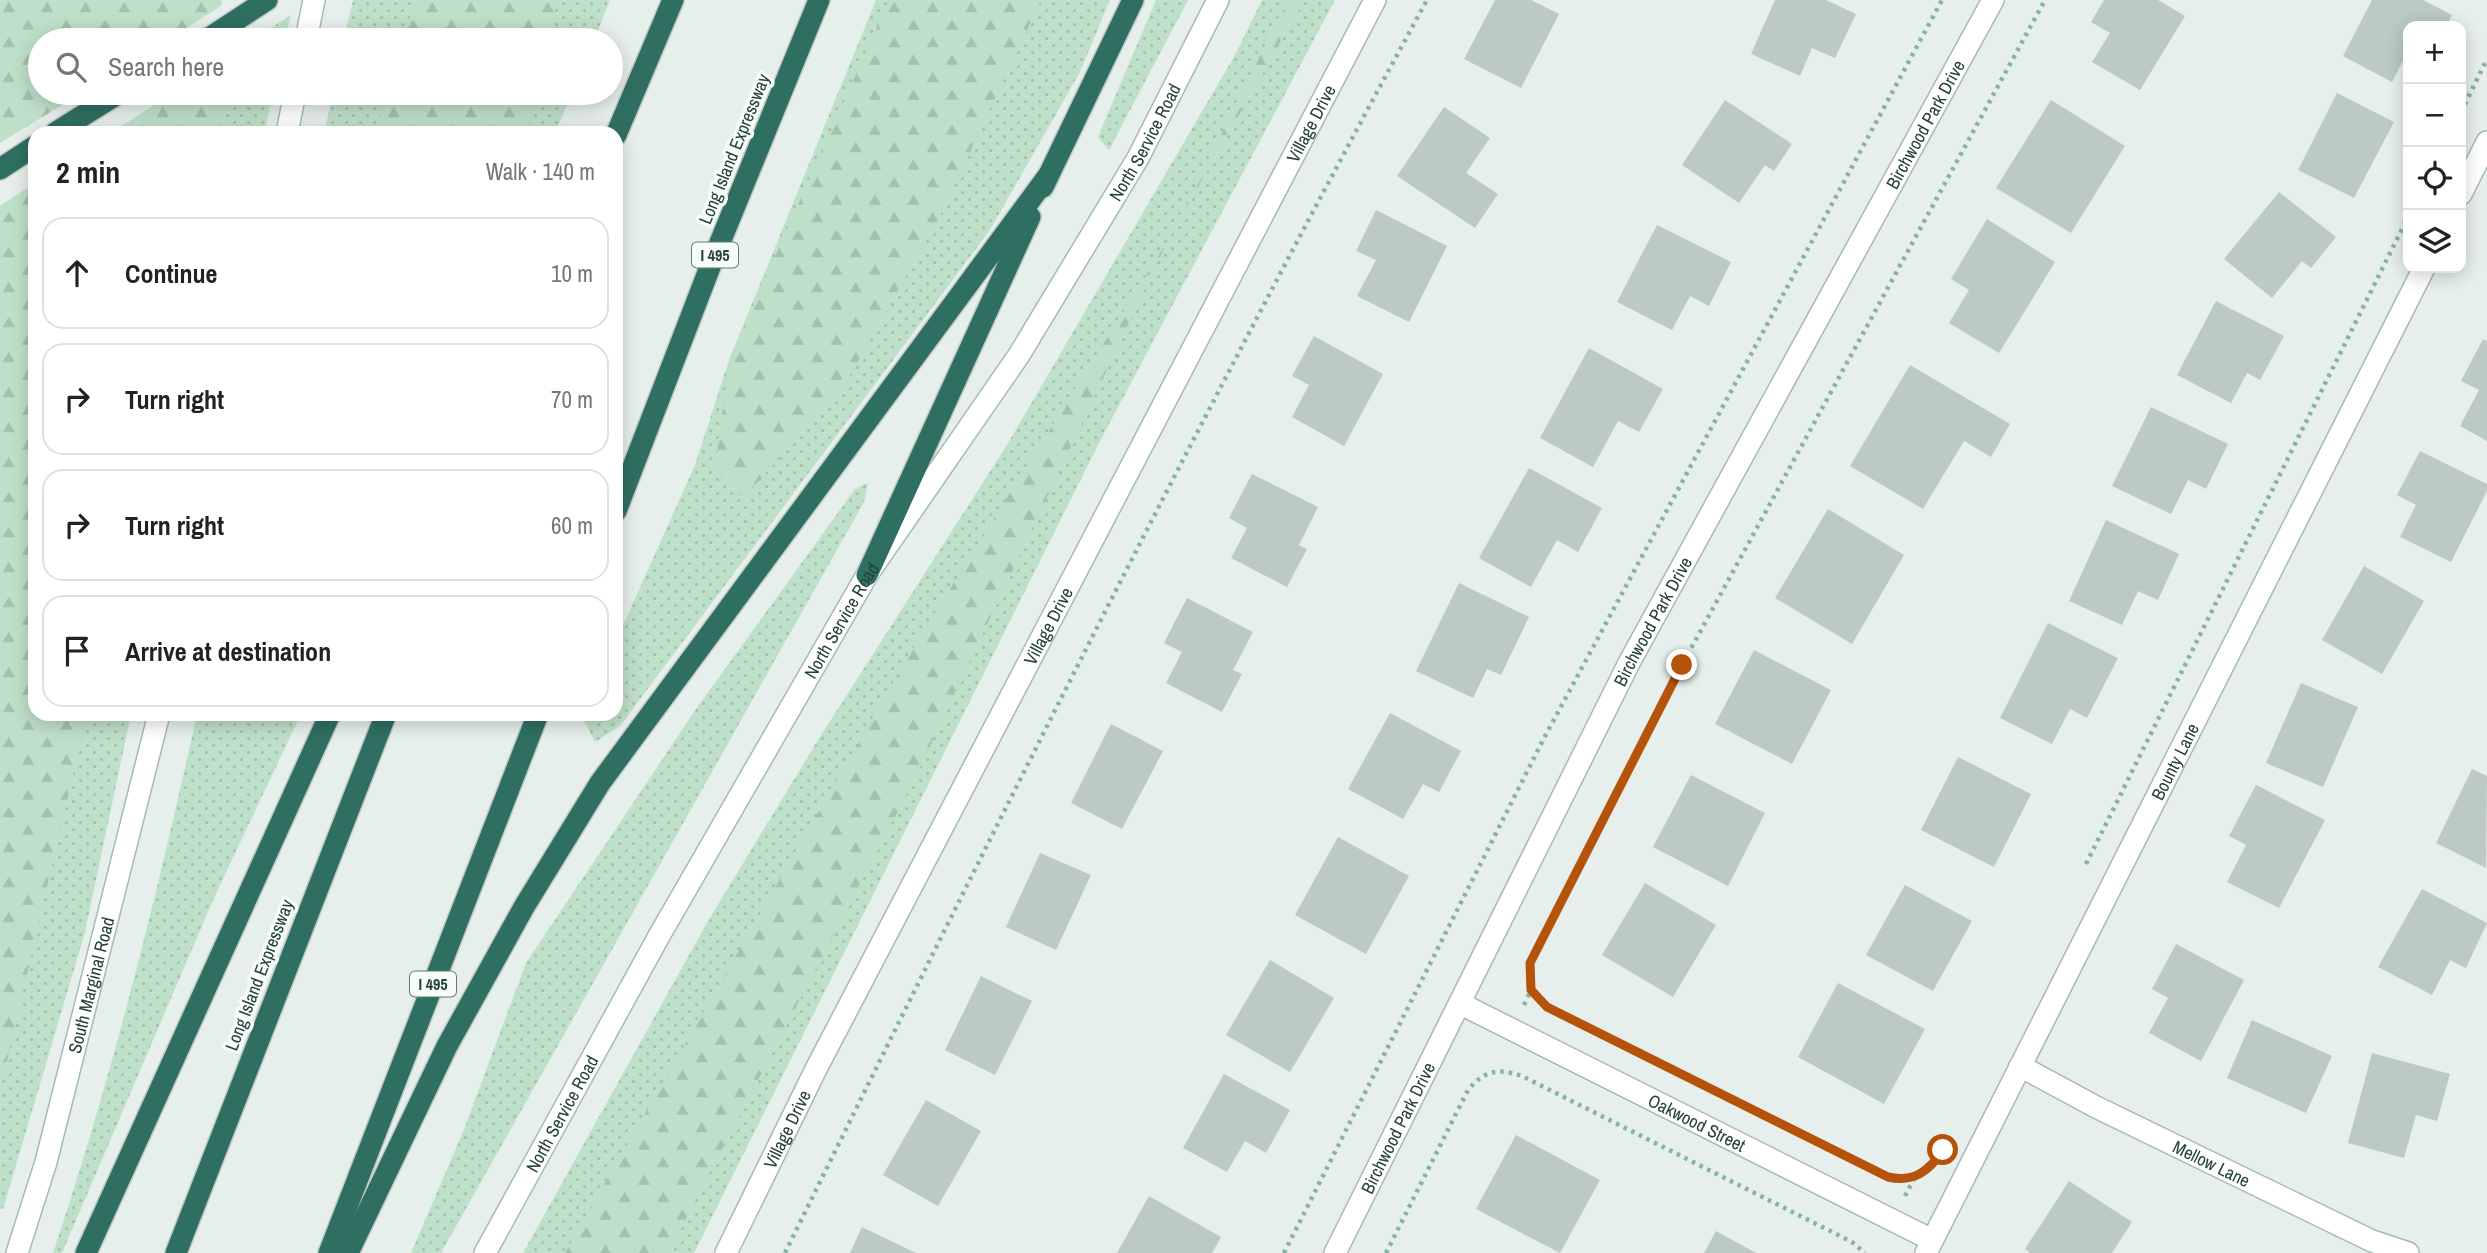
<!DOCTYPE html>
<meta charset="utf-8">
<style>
:root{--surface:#fff;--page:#f6f6f6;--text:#222;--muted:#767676;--line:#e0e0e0}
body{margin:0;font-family:"Archivo Narrow",sans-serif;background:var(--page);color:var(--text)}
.controls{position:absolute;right:21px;top:21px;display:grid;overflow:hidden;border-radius:14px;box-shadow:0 4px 18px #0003}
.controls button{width:63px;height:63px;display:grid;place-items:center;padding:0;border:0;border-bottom:2px solid var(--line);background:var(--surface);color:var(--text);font:35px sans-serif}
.stop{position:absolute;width:21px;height:21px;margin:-16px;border:5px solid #b45309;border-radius:50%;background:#fff}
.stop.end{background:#b45309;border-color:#fff;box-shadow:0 2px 7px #0008}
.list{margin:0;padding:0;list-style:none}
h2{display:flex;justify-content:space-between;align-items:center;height:91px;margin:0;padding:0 28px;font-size:30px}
h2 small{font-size:23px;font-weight:400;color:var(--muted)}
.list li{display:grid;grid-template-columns:46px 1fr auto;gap:21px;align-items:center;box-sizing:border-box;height:112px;margin:0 14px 14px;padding:0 14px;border:2px solid var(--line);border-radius:21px}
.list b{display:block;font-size:26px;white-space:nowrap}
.list em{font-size:23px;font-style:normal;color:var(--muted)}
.icon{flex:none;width:38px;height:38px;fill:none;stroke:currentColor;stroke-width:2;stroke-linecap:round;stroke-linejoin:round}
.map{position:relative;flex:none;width:2487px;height:1253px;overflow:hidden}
.search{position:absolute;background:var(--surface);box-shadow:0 4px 18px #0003;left:28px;top:28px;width:595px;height:77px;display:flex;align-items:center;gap:18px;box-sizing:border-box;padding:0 24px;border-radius:38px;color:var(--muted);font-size:26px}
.panel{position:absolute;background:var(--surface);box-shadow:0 4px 18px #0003;left:28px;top:126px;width:595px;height:595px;border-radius:21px}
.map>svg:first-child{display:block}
.grass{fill:url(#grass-dots)}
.forest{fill:url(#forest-firs)}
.building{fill:#bbcac4}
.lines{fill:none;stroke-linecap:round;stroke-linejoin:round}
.minor-casing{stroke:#a8b8b2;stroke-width:24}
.secondary-casing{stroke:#a4bbb3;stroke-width:24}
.motorway-casing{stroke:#c2cac8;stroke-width:24}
.path{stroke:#86b3a5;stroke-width:4.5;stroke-dasharray:3.5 5;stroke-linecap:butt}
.minor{stroke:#fff;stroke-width:21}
.secondary{stroke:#fff;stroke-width:21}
.motorway{stroke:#2f6f62;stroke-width:21}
.route{stroke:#b45309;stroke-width:9}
.labels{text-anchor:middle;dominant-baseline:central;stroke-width:7;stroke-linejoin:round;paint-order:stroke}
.shield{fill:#f7fbf9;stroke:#637a73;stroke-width:2}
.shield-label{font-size:16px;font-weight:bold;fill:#24423a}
.street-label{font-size:18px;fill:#24423a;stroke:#f7fbf9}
</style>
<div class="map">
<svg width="2487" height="1253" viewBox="0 0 2487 1253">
<defs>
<pattern id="grass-dots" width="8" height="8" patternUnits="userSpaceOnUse" patternTransform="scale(1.75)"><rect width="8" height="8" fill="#bfe0c8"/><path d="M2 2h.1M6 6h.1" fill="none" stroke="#a4c1ad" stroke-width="1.8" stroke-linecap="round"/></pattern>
<pattern id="forest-firs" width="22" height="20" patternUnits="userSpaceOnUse" patternTransform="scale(1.75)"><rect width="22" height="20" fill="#bfe0c8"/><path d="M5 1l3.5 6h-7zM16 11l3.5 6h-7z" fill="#a4c1ad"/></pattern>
</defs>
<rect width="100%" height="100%" fill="#e6efeb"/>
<g class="grass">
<path d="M353,0H610L594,40H344Z"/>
<path d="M876,0H1110L1080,72L990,230L620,726L595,742L584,721L586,714H616V641L695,465L729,360Z"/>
<path d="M1156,0H1188L1109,150L1098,137Z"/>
<path d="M1262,0H1288L1176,225L1304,0H1335L1100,441L694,1253H523L708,921L818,740L1007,445L1235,55Z"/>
<path d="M291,15L285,40H252Z"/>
<path d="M173,93H273L264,133H111Z"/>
<path d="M333,93H572L555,133H324Z"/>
<path d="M35,183V714H131L85,932L3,1209H0V206Z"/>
<path d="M868,483L864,502L441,1253H411L463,1132L526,963L694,712L855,489Z"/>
<path d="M197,714H301L213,900L62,1253H53C112,1077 157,896 197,714Z"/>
</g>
<g class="forest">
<path d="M0,0H222L221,6L167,40H40V93H82L0,143Z"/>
<path d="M415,0H556L552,40H403Z"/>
<path d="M889,0H1041L941,214L843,388L744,497L715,470L729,360Z"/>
<path d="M1288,0H1304L1167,242L914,780L668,1253H565L910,653L1167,242Z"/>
<path d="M173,93H227L220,133H111Z"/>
<path d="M388,93H541L526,133H376Z"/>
<path d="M35,183V714H87L0,1091V206Z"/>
</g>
<g class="building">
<path d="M1495,0H1531L1559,14L1521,88L1464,59Z"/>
<path d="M1775,0H1826L1856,14L1835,58L1812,48L1800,76L1751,54Z"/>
<path d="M2104,0H2158L2185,16L2140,90L2092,62L2110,33L2091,22Z"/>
<path d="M2372,0H2423L2452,15L2446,26H2408V51L2392,82L2343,56Z"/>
<path d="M2337,93L2394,122L2354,198L2298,170Z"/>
<path d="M1725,100L1792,144L1774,171L1765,165L1739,203L1682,165Z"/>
<path d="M2051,100L2125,146L2071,233L1996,188Z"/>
<path d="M1444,107L1490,138L1466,173L1498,194L1475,228L1397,176Z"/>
<path d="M2279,192L2336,237L2311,268L2302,261L2272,298L2224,259Z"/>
<path d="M1376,210L1447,246L1409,322L1357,296L1376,260L1356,251Z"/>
<path d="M1987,219L2055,262L1999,353L1949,323L1969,290L1951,279Z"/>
<path d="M1657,225L1731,262L1709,306L1690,296L1672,330L1617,302Z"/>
<path d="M2216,301L2284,336L2260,380L2247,373L2231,403L2177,375Z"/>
<path d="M1314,336L1383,374L1344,446L1292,417L1309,385L1292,376Z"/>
<path d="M2483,339L2487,341V441L2460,426L2479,390L2461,381Z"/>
<path d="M1589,348L1663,389L1639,432L1618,421L1593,467L1540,438Z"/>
<path d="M1910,365L2010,424L1991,457L1964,441L1923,509L1850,466Z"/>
<path d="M2151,407L2228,444L2206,489L2188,480L2171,514L2112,486Z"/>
<path d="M2420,451L2487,484V491L2451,562L2400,537L2416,505L2397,495Z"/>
<path d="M1529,468L1602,508L1578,552L1557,540L1531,587L1479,558Z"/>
<path d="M1252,474L1318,507L1299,545L1307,549L1287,587L1231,558L1247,528L1229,518Z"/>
<path d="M1828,509L1904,555L1852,644L1775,598Z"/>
<path d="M2106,520L2179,554L2158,600L2138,591L2122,625L2069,601Z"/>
<path d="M2364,566L2424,601L2382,674L2322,640Z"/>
<path d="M1459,583L1529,617L1501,675L1487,669L1473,698L1416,671Z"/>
<path d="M1187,598L1253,632L1233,670L1242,674L1222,712L1166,683L1182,652L1164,643Z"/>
<path d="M2048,623L2118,658L2087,718L2070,709L2052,744L2000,718Z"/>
<path d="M1754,650L1831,690L1792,764L1715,724Z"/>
<path d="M2301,683L2358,707L2323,787L2266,763Z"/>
<path d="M1390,713L1461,751L1439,792L1423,784L1403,819L1348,789Z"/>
<path d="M1111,724L1163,751L1122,829L1071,803Z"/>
<path d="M1958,757L2031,794L1994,867L1921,830Z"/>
<path d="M2472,769L2487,776L2486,868L2436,843Z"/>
<path d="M1691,775L1765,813L1728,886L1653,847Z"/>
<path d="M2256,785L2325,820L2279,908L2227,882L2246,845L2229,836Z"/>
<path d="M1338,837L1409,876L1366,954L1295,915Z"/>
<path d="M1040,853L1091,875L1056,950L1006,927Z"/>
<path d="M1645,883L1716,925L1673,997L1602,955Z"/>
<path d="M1905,885L1972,921L1933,991L1866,955Z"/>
<path d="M2422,889L2487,923L2466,968L2450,960L2432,995L2378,967Z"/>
<path d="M2176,944L2244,980L2201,1061L2149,1033L2168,998L2152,989Z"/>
<path d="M1270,960L1334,998L1290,1072L1226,1035Z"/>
<path d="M981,976L1032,1001L995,1075L945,1050Z"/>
<path d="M1838,983L1925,1029L1884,1104L1798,1057Z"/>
<path d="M2252,1020L2332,1056L2306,1113L2227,1078Z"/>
<path d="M2372,1053L2450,1074L2437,1121L2416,1115L2404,1158L2348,1143Z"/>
<path d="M1224,1074L1290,1110L1266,1153L1245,1141L1227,1172L1183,1148Z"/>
<path d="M926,1100L981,1131L938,1206L883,1175Z"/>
<path d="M1516,1135L1600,1180L1560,1253L1476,1209Z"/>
<path d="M2069,1181L2132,1222L2112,1253H2030L2025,1249Z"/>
<path d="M1149,1196L1221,1237L1212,1253H1117Z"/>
<path d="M862,1227L916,1253H850Z"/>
<path d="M1716,1231L1756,1253H1704Z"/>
</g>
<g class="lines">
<g class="minor-casing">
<g id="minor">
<path d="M2461,194L2487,142"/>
<path id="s1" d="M1461,1004L1932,1240"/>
<path id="s2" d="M2020,1066L2096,1107L2372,1241L2408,1253"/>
<path id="s3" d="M726,1253L816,1069L1375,0"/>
<path id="s4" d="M1335,1253L1630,661L1993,0"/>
<path id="s5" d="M1926,1253L2424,268"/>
</g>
</g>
<g class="secondary-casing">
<g id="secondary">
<path d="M306,40L314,0"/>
<path d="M287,133L295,93"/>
<path id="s6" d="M17,1253L46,1162L159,714"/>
<path id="s7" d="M485,1253L659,936L867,575L1019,355L1138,158L1218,0"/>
</g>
</g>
<g class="motorway-casing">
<g id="motorway">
<path d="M206,40L267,0"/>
<path d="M55,133L119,93"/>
<path d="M616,135L673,0"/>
<path d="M0,169L35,146"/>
<path d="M1043,187L1133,0"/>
<path d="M616,511L710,267L819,0"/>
<path d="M867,575L1030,217"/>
<path d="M86,1253L330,714"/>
<path d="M176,1253L386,714"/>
<path d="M329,1253L538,714"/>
<path d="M348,1253L447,1046L524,907L600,783L1048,176"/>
</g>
</g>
<g class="path">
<path d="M2461,112L2487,59"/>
<path d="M2086,864L2408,217"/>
<path d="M1524,1005L1531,990"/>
<path d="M1937,1159C1925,1177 1908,1182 1888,1177L1547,1008C1531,994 1528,983 1530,963L1682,665L2045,0"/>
<path d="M1905,1196L1914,1179"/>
<path d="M785,1253C992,832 1202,412 1427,0"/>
<path d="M1284,1253L1543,740L1942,0"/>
<path d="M1386,1253L1468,1090C1485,1070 1497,1068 1522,1076L1852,1242L1865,1253"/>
</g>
<use href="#minor" class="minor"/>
<use href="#secondary" class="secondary"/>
<use href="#motorway" class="motorway"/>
</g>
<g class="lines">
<path class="route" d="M1682,665L1530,963L1531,990L1547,1007L1888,1177C1914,1183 1929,1171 1943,1150"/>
</g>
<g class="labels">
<g class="shield">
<rect x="692" y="242.5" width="46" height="25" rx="5"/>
<rect x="410" y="971.5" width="46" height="25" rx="5"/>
</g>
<g class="shield-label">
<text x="715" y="255">I 495</text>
<text x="433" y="984">I 495</text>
</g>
<g class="street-label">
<text stroke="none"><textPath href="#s3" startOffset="1272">Village Drive</textPath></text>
<text stroke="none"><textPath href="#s4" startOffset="1274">Birchwood Park Drive</textPath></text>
<text stroke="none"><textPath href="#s7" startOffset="1293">North Service Road</textPath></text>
<text transform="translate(734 149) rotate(-68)">Long Island Expressway</text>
<text stroke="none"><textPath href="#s7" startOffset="726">North Service Road</textPath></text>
<text stroke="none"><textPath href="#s4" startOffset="707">Birchwood Park Drive</textPath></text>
<text stroke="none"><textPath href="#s3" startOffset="705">Village Drive</textPath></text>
<text stroke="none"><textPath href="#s5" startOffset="551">Bounty Lane</textPath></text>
<text transform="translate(259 975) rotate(-69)">Long Island Expressway</text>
<text stroke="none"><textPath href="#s6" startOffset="278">South Marginal Road</textPath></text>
<text stroke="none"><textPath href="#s7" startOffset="159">North Service Road</textPath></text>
<text stroke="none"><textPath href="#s1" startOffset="264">Oakwood Street</textPath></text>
<text stroke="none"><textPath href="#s4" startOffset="140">Birchwood Park Drive</textPath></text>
<text stroke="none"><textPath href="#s3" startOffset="138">Village Drive</textPath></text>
<text stroke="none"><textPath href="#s2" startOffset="215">Mellow Lane</textPath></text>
</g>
</g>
</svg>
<div class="controls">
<button>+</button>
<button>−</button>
<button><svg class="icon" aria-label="locate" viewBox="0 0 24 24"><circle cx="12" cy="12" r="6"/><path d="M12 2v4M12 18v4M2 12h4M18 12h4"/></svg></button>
<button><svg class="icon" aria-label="layers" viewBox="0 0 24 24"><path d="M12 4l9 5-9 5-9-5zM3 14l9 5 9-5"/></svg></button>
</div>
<div class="stop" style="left:1943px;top:1150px"></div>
<div class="stop end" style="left:1682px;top:665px"></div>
<div class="search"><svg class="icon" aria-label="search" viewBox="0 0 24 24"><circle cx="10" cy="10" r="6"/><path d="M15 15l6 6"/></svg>Search here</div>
<section class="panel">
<h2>2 min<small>Walk · 140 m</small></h2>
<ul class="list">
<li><svg class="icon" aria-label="ahead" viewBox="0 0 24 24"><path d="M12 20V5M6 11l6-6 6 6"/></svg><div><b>Continue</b></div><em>10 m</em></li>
<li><svg class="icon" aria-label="right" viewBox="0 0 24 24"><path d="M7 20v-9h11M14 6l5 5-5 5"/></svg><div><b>Turn right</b></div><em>70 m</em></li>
<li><svg class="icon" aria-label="right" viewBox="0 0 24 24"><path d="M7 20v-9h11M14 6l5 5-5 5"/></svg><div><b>Turn right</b></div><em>60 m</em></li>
<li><svg class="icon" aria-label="arrive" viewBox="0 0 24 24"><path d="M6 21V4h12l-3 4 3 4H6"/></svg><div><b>Arrive at destination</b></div></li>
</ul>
</section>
</div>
